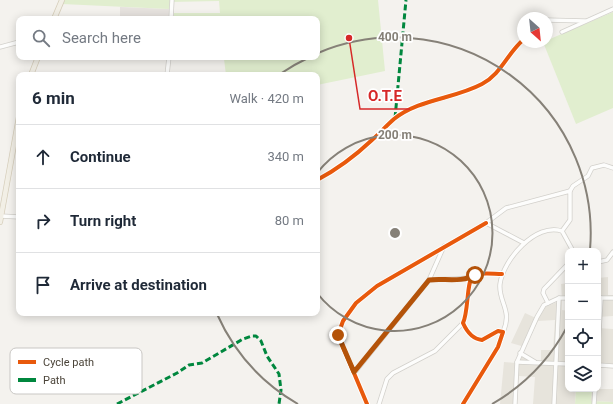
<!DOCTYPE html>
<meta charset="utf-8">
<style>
:root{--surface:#fff;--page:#f2f2f3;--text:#1f2937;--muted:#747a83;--line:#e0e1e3}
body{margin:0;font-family:Roboto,sans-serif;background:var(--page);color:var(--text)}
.controls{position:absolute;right:12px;bottom:12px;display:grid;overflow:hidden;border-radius:8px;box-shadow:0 2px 10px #0003}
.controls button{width:36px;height:36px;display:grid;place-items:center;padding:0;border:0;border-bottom:1px solid var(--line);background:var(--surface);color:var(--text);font:20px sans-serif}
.compass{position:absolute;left:517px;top:12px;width:36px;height:36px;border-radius:50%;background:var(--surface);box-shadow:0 2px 10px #0003;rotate:153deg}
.stop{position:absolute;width:12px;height:12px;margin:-9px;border:3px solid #b45309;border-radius:50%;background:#fff}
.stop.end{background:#b45309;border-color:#fff;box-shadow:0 1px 4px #0008}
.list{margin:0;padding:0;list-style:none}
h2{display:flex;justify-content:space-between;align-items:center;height:52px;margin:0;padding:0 16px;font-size:17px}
h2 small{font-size:13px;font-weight:400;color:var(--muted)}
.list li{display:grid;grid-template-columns:26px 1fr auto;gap:12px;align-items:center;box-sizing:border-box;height:64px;padding:0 16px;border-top:1px solid var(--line)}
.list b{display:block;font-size:15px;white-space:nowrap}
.list em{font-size:13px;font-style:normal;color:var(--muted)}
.icon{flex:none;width:22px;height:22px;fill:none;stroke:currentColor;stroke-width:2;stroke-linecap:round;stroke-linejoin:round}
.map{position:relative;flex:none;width:613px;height:404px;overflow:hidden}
.search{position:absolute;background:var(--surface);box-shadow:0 2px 10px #0003;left:16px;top:16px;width:304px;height:44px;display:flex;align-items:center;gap:10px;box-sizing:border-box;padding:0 14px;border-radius:8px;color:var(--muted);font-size:15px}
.panel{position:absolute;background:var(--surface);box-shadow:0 2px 10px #0003;left:16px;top:72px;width:304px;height:244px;border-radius:8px}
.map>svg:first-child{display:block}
.residential{fill:#e7e4dc}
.industrial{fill:#e6e2de}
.green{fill:#e1eecf}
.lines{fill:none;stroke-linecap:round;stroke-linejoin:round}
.minor-casing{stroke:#d2d0cb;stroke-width:5}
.major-casing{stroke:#d6cebb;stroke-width:6}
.minor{stroke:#fdfdfc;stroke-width:3.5}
.major{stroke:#f2efe6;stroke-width:4.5}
.quiet{stroke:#00873e;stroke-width:3;stroke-dasharray:6 3;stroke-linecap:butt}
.cycleway-casing{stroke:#fff;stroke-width:6}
.cycleway{stroke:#e8590c;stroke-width:4}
.route{stroke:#b45309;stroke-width:5}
.ring{fill:none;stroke:#868178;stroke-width:2}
.key{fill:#fff;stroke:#c9c7c4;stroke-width:1}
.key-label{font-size:11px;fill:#4b4439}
.centre{fill:#868178;stroke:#fff;stroke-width:2}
.ring-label{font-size:12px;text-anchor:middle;font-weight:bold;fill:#868178;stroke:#fff;stroke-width:3.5;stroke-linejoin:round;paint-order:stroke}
.leader{fill:none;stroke:#d62828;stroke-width:1.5}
.callout-dot{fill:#d62828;stroke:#fff;stroke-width:1.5}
.callout-label{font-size:15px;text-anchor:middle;font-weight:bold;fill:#d62828;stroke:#fff;stroke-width:3.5;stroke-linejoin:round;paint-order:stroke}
</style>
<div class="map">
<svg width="613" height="404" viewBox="0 0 613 404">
<rect width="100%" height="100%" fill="#f4f2ee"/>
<g class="residential">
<path d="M608,277V295H613V316L598,317V278Z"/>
<path d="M568,283V300H562V310L568,311V389H613V402L591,401L576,389L575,404H533L535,377L519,376L516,404H500L504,362L515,363L520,351L535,362H541V350H553L555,320L538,321L525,347L511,343L525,313L538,319L545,307L562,300L561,284Z"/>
<path d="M598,328L613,329V366H598Z"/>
</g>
<path class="industrial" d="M120,7L169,9V19H120Z"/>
<g class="green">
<path d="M64,0H378L385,71L317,85V75H226L224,59L172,60V57H317V19H174V13H220L219,1L170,2L169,9L62,4Z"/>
<path d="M613,12V108L576,124L543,42Z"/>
<path d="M576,389H592L591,401L613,402V404H575Z"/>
</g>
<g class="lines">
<g class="minor-casing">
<g id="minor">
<path d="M171,19L172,0"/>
<path d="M547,20L585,21"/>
<path d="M562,32L613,9"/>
<path d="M0,47L19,42"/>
<path d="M167,75L169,57"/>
<path d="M317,180C336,170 356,155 372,140C379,134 386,126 394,119C419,99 454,99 482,84C501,74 507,54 523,40"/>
<path d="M570,191L573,186L588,176L592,168L604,165L613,168"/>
<path d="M1,216L19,217"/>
<path d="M524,243L486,223L506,208L570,191V220L562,231"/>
<path d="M598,262L607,260L613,252"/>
<path d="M429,280C443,278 457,281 471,277"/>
<path d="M598,298H613"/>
<path d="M548,303L543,293L544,289L568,264"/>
<path d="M503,332C513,310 498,302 500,284C503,260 536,222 562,231L573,251"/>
<path d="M598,349L601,298"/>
<path d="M520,353L535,362"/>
<path d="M517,362L568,364"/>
<path d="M598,365L613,366"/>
<path d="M355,372L429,280L444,246"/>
<path d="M367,404L338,335L343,321L356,303L377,286L486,223"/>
<path d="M379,404L387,379L393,373L435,351L463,323"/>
<path d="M463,404L498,347L503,332L498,331L482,340C472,339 467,332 463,323C469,311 466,279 474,275C482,272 494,274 502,274"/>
<path d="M515,404L517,362L537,317L544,305L559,298H568"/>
<path d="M554,404L559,298"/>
<path d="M594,404L595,389"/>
</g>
</g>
<g class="major-casing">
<g id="major">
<path d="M54,19L62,0"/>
<path d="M31,75L38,57"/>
<path d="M0,222L19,117"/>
</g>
</g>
<use href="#minor" class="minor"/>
<use href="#major" class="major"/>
<g class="quiet">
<path d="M395,118L406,0"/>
<path d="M117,404L177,373L189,365L202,363L243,339L252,336H256L261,341L267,356L279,374L281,390L279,404"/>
</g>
<g class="cycleway-casing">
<g id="cycleway">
<path d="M317,180C336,170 356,155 372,140C379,134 386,126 394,119C419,99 454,99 482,84C501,74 507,54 523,40"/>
<path d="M367,404L338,335L343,321L356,303L377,286L486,223"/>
<path d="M463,404L498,347L503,332L498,331L482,340C472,339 467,332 463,323C469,311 466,279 474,275C482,272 494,274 502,274"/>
</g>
</g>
<use href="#cycleway" class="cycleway"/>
</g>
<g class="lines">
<path class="route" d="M338,335L354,372L429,280C443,278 462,283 475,275"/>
</g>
<g class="ring">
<path d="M317 173A98 98 0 1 1 317 293"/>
<path d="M567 327A196 196 0 0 1 492 404M298 404A196 196 0 0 1 217 314M280 74A196 196 0 0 1 308 58M318 53A196 196 0 0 1 590 250"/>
</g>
<rect x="10" y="348" width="132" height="46" rx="6" class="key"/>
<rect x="18" y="360" width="18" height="4" fill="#e8590c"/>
<rect x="18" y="378" width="18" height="4" fill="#00873e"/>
<g class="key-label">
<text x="43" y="366">Cycle path</text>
<text x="43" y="384">Path</text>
</g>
<circle cx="395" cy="233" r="6" class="centre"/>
<g class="ring-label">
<text x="395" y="41">400 m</text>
<text x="395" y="139">200 m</text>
</g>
<path class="leader" d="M349 38L360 109H410"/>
<circle class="callout-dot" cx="349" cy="38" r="4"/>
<g class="callout-label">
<text x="385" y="101">Ο.Τ.Ε</text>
</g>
</svg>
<div class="controls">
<button>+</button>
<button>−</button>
<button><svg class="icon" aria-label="locate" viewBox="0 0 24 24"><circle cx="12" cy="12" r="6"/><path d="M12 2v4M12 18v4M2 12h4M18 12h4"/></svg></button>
<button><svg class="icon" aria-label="layers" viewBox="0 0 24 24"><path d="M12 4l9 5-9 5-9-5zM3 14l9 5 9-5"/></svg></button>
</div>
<svg class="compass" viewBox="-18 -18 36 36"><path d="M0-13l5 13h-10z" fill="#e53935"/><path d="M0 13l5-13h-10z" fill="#747a83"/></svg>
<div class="stop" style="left:475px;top:275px"></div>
<div class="stop end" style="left:338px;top:335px"></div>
<div class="search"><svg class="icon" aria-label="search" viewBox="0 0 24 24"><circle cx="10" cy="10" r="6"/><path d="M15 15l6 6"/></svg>Search here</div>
<section class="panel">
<h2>6 min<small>Walk · 420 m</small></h2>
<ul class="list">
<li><svg class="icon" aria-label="ahead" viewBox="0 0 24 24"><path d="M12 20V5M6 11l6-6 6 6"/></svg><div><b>Continue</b></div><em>340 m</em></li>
<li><svg class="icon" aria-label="right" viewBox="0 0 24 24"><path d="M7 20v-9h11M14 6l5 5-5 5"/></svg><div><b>Turn right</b></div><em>80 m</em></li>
<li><svg class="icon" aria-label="arrive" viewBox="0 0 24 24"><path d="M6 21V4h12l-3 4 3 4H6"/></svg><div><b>Arrive at destination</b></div></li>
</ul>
</section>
</div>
